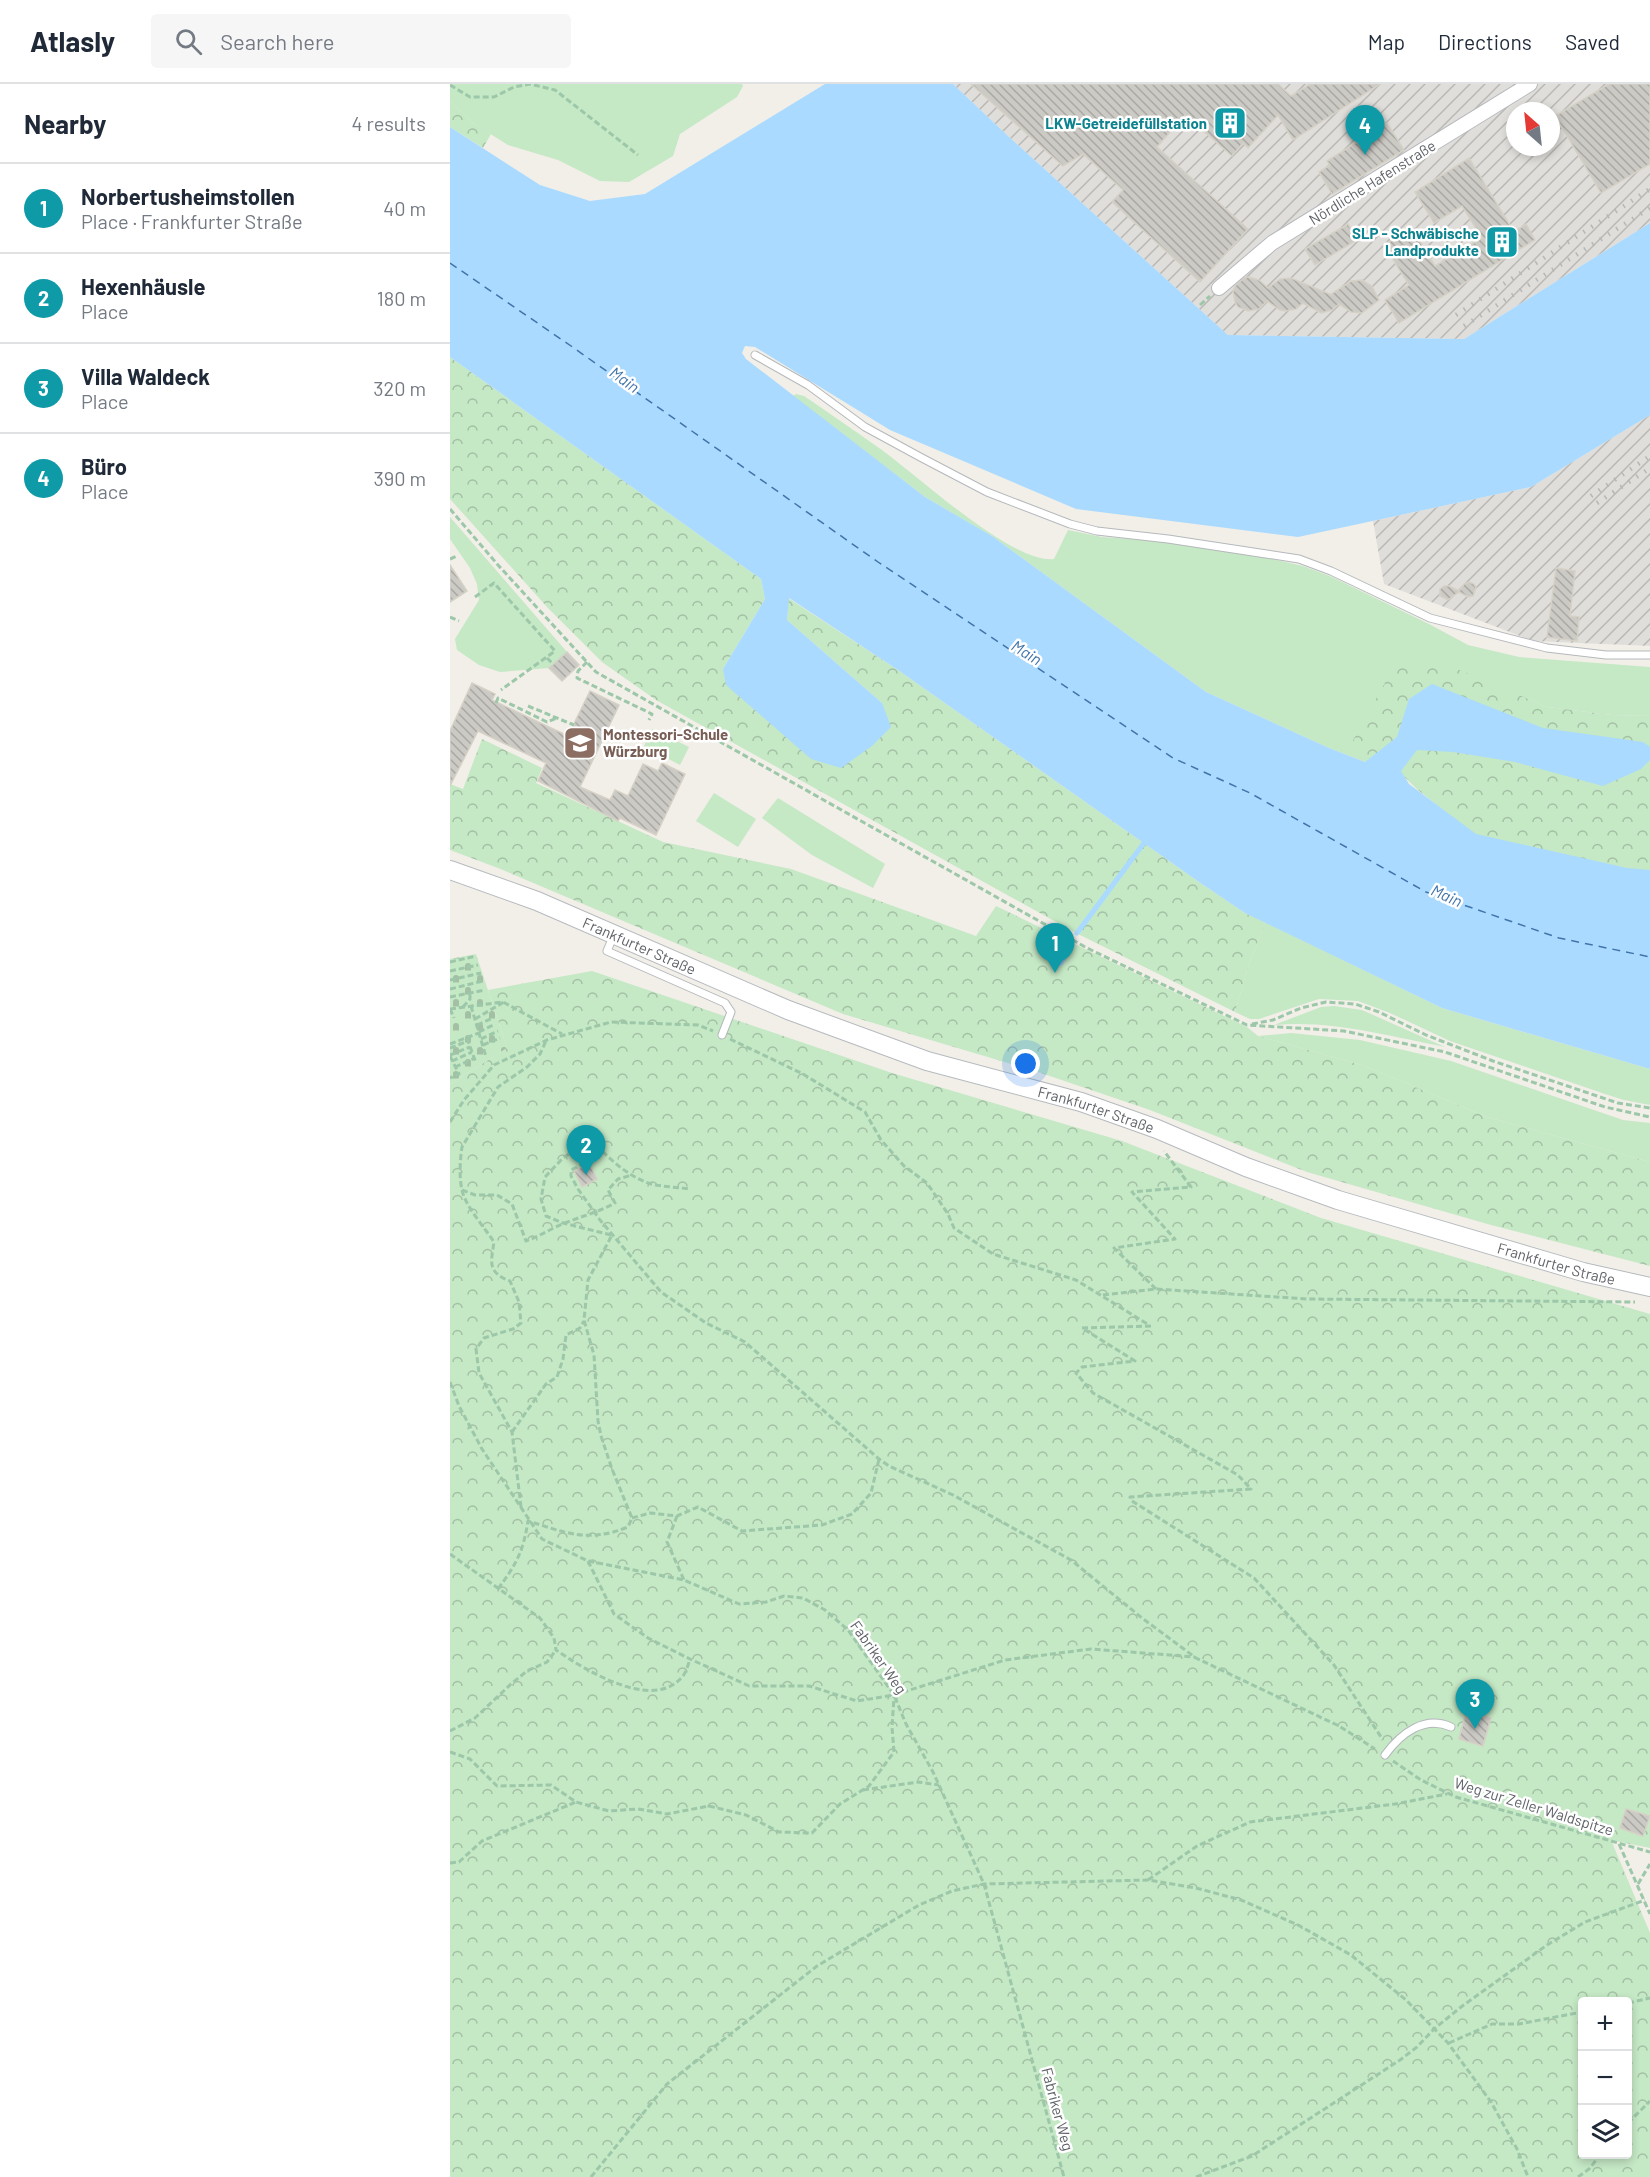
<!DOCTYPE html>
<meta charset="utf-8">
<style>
:root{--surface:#fff;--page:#f6f6f7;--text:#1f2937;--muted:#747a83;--line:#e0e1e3;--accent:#111827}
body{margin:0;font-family:Barlow,sans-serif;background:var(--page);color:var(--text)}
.controls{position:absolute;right:18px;bottom:18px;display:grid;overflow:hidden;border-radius:6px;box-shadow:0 3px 9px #0003}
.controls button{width:54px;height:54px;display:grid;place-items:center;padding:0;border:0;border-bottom:2px solid var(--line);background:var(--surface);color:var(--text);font:30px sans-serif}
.compass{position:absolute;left:1056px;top:18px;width:54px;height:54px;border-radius:50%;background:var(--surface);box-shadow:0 3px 9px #0003;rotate:333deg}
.you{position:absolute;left:576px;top:980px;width:21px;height:21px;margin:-15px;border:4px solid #fff;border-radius:50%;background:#1a73e8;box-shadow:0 0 0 9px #1a73e833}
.badge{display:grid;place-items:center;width:39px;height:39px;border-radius:50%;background:var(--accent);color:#fff;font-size:20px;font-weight:700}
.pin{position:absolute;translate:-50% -50px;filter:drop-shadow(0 2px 3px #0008)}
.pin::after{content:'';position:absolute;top:32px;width:21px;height:18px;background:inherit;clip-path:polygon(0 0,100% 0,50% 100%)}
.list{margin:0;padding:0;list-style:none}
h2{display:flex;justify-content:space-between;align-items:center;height:78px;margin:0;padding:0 24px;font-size:26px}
h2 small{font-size:20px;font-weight:400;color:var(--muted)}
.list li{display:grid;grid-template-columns:39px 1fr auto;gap:18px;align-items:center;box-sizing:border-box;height:90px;padding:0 24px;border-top:2px solid var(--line)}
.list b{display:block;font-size:22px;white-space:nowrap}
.list p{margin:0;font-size:20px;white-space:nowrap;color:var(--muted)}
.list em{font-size:20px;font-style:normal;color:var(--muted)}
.icon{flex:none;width:33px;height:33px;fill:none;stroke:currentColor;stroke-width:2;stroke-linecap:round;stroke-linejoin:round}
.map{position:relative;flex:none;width:1200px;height:2093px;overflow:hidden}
header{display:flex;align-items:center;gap:36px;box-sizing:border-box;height:84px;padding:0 30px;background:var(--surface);border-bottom:2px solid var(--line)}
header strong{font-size:28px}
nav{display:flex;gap:33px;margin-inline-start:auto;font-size:21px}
.search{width:420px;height:54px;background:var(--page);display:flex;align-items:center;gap:15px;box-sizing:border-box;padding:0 21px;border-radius:6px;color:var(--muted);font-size:22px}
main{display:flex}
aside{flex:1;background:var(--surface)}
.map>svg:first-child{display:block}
.industrial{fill:url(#industrial-furrows);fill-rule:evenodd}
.green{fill:#c5e8c5}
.forest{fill:url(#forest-crowns);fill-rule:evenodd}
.cemetery{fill:url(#cemetery-stones)}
.water{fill:#aadaff}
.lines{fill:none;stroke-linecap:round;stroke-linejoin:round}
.stream{stroke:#aadaff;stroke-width:5}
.ferry{stroke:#4174aa;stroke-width:1.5;stroke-dasharray:8 6;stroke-linecap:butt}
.building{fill:url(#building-back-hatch);stroke:#d6d1c6;stroke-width:1.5}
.lane-casing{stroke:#b5b8bc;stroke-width:9}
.street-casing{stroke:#b5b8bc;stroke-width:16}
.secondary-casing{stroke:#b6babf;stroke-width:20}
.path{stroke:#9cc7a9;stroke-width:3;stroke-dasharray:6 3;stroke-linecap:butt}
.lane{stroke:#fff;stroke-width:7}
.street{stroke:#fff;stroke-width:14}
.secondary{stroke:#fff;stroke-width:18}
.rail{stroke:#b6b7b8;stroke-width:4.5;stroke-dasharray:1.5 8;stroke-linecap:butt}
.labels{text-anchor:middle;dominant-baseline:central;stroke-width:5;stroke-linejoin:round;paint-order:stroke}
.culture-label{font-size:15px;font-weight:bold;fill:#0d838f;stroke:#fff;text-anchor:end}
.street-label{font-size:15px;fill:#5f6368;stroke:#fff}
.education-label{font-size:15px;font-weight:bold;fill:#785e54;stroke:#fff;text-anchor:start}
.water-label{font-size:16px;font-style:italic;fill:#4174aa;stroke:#fff}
</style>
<header>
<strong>Atlasly</strong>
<div class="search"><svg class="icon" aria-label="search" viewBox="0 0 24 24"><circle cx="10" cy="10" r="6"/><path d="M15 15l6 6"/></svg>Search here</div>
<nav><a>Map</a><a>Directions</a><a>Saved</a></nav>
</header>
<main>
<aside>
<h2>Nearby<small>4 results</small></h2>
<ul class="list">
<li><span class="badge" style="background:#0f9aa8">1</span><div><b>Norbertusheimstollen</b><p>Place · Frankfurter Straße</p></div><em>40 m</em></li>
<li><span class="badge" style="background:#0f9aa8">2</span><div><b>Hexenhäusle</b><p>Place</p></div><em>180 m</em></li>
<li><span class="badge" style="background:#0f9aa8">3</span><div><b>Villa Waldeck</b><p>Place</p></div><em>320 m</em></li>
<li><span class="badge" style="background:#0f9aa8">4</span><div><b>Büro</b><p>Place</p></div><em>390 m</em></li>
</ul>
</aside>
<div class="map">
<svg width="1200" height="2093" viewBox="0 0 1200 2093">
<defs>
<pattern id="industrial-furrows" width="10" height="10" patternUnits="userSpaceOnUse" patternTransform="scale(1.5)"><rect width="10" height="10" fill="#e0deda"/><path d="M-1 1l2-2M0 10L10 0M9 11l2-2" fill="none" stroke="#b9b8b5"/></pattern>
<pattern id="forest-crowns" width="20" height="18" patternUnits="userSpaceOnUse" patternTransform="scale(1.5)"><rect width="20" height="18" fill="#c5e8c5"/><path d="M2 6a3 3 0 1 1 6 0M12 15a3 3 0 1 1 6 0" fill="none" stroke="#a3c0a4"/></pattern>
<pattern id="cemetery-stones" width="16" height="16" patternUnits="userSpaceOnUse" patternTransform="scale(1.5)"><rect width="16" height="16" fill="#c5e8c5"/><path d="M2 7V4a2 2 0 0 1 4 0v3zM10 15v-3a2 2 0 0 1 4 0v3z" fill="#a3c0a4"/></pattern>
<pattern id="building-back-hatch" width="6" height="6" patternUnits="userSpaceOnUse" patternTransform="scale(1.5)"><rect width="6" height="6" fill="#cccac5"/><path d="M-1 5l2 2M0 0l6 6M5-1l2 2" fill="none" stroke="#a9a8a4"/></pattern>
</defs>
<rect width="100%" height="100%" fill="#f1efe8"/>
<g class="industrial">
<path d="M503,0H1200V139L1014,255L778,251L558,52ZM1065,27H1101V63H1065Z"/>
<path d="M1200,331V562L1083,557L934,500L923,437L1081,403Z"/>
</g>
<g class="green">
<path d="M0,0H292L293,2L287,13L230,50L223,72L179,98L150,97L108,76L58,61L23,39L0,17Z"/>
<path d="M346,310L354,312C379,329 404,346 429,364C465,389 563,481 604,475L618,446L652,453L723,458L818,474L853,482L882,493L979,540L1018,561L1069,573L1200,583V632L1162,631L1097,623L1032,596L915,678L879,664L756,608L542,452L475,413L343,312Z"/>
<path d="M0,433L117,568L99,584L50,588L29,581L7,566L5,555L29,516L27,500L20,484L0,455Z"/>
<path d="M202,645L239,663L230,681L194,662Z"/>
<path d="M264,709L306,735L288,763L246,737Z"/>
<path d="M328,714L435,780L423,804L362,771L312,734Z"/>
<path d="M815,838L992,924L1200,985V1021L1174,1016L1155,1010L1000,957L940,929L908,917L869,915L809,935H800L785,928L798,883Z"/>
<path d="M884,922L912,926L995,963C938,952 883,936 824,941L871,923Z"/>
<path d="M841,949L910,956L1001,977L1173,1036L1200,1039V1078L1037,1033L915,982L808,952Z"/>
</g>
<g class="forest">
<path d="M0,17L23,39L41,50L33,64L0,43Z"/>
<path d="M0,273L311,495L315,515L273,585L432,619L337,536L338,514L448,586L749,798L795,829L815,838L798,883L785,928L624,848L206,616L152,578L97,523L0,415Z"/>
<path d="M986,576L1097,623L1162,631L1200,632V787L1178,786L1026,752L968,706L948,687V653L916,677L901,660L946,579Z"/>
<path d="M32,655L92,684L86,699L213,758L341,785L526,852L546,822L797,943L808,952L915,982L1037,1033L1200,1078V1182L1041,1141L857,1088L700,1026L588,988L393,930L48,784L0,766V700L13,705Z"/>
<path d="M142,887L442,989L672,1057L871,1134L1200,1230V1764L1161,1756L1200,1849V2093H0V1000L57,964L38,906ZM1132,1918H1178V2070H1132Z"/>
</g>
<path class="cemetery" d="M26,870L57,964L0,1000V875Z"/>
<path class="water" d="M375,0H503L558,52L778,251L1014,255L1200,139V331L1081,403L848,453L626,425L440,346L305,263L295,262L292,269L296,275L475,413L542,452L756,608L879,664L915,678L947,653L959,615L982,600L1093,644L1193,658L1200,663V676L1191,685L1153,702L1065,678L1003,668L967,666L951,687L959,700L1026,750L1177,784L1200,786V985L992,924L795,829L749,798L448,586L339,514L337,536L432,619L441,643L422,662L391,684L361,675L276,601L273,585L315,515L311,495L0,273V43L90,101L140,117L195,110Z"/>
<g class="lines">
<g class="stream">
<path d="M627,849L694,759"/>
<path d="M611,879L619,864"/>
</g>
<path class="ferry" d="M0,179L121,262L428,478L723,674L800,709L976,808L1109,854L1200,873"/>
</g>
<g class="building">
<path d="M521,0H828L841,12L860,0H930L843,56L828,31L798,64L793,59L782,72L735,31L707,63L798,145L750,198L662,118L673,106L633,70L613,82Z"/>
<path d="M1159,0H1200V80L1151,109L1105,32Z"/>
<path d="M937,39L954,66L882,110L869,88L880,81L877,77Z"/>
<path d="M1019,74L1064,148L1076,140L1085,156L949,239L935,216L959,201L934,161L962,144L985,182L1032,154L1012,122L984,139L965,108Z"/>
<path d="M898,140L907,156L865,181L855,165Z"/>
<path d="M799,193L809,196L818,204L830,195L841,194L882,211L881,210L901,197L912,196L922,202L929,216L912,229L901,228L889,220L882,226L871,229L853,219L846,225L835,227L830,226L817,217L809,225L798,227L788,223L785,218L783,207L785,202L794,194Z"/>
<path d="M0,481L17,507L0,518Z"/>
<path d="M1106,484L1125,487L1120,532L1129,533L1127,557L1097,553Z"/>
<path d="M1019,498L1024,500L1026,504L1023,512L1018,513L1009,508L998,516L990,512V505L994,502H999L1009,507L1014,500Z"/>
<path d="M117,568L129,581L112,597L99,584Z"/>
<path d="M22,599L45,610L42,616L118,652L140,607L169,621L130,703L160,716L165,706L178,712L193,680L208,687L212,679L235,690L206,751L170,734L168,737L88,697L96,679L28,647L0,702V647Z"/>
<path d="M139,1079L147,1095L132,1103L124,1087Z"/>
<path d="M1016,1627L1041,1634L1033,1662L1009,1655Z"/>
<path d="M1176,1725L1200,1732L1193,1752L1170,1744Z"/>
</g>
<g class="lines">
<g class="lane-casing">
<g id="lane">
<path d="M305,271L358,301L415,343L472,374L537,408L620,440L647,447L718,455L849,475L881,487L980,534L1097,564L1156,571H1200"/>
<path d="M163,853L157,867L275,919L281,928L272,951"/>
<path d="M935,1671C951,1649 975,1631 1001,1643"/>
</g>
</g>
<g class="street-casing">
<path id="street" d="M769,204L822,159L1080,0"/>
</g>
<g class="secondary-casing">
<g id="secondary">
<path id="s1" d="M0,786L87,817L338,926L477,977L631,1018L707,1045L796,1083L888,1116L1133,1188L1200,1203"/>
</g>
</g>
<g class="path">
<path d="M0,1L20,13H44L64,3L80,0L105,6L188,71"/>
<path d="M750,221L760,212"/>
<path d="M0,425L48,481L146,588L637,864L797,941L894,947L995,968L1155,1023L1200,1033"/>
<path d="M0,475L7,472"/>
<path d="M25,513L44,499L105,567L51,606"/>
<path d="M0,533L9,537"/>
<path d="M97,574L103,580"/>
<path d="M137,578L128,587L127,594L202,630L199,636"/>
<path d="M46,619L48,614L97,638L107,634"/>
<path d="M78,622L124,641"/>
<path d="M0,878L26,872"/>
<path d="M0,887L28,881"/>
<path d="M0,896L31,889"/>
<path d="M0,905L33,897"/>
<path d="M0,913L35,906"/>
<path d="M21,922L36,973"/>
<path d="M13,923L20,915V909"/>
<path d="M0,925L53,918L112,950"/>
<path d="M0,925L4,934"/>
<path d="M25,935L54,918"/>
<path d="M802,940L823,936L851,924L876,918L905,920L929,928L976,951L1043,977L1168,1019L1200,1024"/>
<path d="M27,941L43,934"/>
<path d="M29,948L45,940"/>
<path d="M17,954L26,979"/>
<path d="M31,955L48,947"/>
<path d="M280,955L353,990L415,1028L431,1056L454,1082L477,1099L498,1130L504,1144L543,1170L626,1196L699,1241"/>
<path d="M0,960L29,949"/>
<path d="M33,961L50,954"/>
<path d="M0,964L18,957"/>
<path d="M0,971L20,963"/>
<path d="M0,972L9,990L0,994"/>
<path d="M2,977L22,968"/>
<path d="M5,983L25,974"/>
<path d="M0,1038L14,1016L44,981L97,956L161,938L248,941L263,947"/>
<path d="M135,1079L121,1086V1092L128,1105L150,1136L211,1208L256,1239L295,1258L429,1375L439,1382L503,1411L621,1476L692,1534L746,1574L889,1642L925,1665"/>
<path d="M12,1106L25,1111H47L62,1120L76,1157C90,1152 102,1144 115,1139C132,1132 149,1128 165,1119L158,1106L168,1095L182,1091"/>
<path d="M161,1151L113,1139L96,1132L91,1115L95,1093L112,1075L128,1063L146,1061C162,1077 179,1093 201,1100C213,1103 227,1103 239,1105"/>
<path d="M706,1205L664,1164L725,1155L682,1108L741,1103L714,1067"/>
<path d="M653,1211L706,1205L857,1215L1185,1218"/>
<path d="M701,1242L632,1244L685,1277L632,1283L626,1289L643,1309L788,1391L801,1405L680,1413L682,1417L804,1494L884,1581L933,1656"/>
<path d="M0,1298L9,1322L32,1365L92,1455L138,1477L234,1496L289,1520L316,1518L334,1512L353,1514L375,1526L398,1546L444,1611L456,1640L483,1688L534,1800L614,2093"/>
<path d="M62,1348L96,1300L107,1293L113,1275L116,1251L130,1244L134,1237"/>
<path d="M71,1423L62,1348L29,1289L26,1265L34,1254L63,1245L71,1239L69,1218L60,1197C37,1188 41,1179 44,1158C35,1144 15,1122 12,1106C9,1093 10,1076 12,1063L48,1003L77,983L90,970L96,957"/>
<path d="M227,1432L217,1458L234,1496"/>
<path d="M182,1434L200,1429L227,1432L248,1423L292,1447L372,1441L402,1430L421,1409L429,1375"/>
<path d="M0,1470L90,1534L104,1554L106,1566C135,1586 203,1628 232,1593C236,1589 238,1581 240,1575"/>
<path d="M138,1477L164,1530L198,1554L240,1575L299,1602H359L407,1617L444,1611L555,1576L641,1565L745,1573"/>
<path d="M48,1505C67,1479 73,1468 78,1437C117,1449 138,1459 178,1443L182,1434L162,1385L151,1352L148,1337L144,1271L134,1236L138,1196L162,1151"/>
<path d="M0,1647L25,1634L61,1600L77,1587L97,1578L106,1566"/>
<path d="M0,1668L20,1675L47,1702L101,1701L126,1718L159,1727L188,1725L217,1730L259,1722L296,1731L329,1748L362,1749L390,1720L419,1702L444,1668L442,1643L444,1613"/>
<path d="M943,1677L971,1696L1006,1713L1200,1768"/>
<path d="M413,1706L468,1698L489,1701"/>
<path d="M1169,1760L1200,1830"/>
<path d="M0,1779L9,1778L32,1757L126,1718"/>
<path d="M698,1796L747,1762L800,1738L945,1720L997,1710"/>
<path d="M1188,1800L1200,1780"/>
<path d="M1178,1919L1200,1914"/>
<path d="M999,1959L1042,1940H1069L1132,1928"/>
<path d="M1178,2039L1200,2017"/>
<path d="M141,2093L217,2000L367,1882L469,1821L502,1807L534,1800L698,1796L746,1804L791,1816L848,1841L901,1871L956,1916L998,1959L1041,2018L1067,2065L1078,2093"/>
<path d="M746,2093L802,2072L950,1976L967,1963L984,1945L1011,1923L1097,1861L1135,1838L1195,1816"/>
<path d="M1128,2093L1139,2085L1151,2070"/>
</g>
<use href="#lane" class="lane"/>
<use href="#street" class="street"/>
<use href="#secondary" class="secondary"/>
<g class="rail">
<path d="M1006,231L1200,105"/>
<path d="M1014,242L1200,124"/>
<path d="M1141,412L1200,372"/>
<path d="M1147,419L1200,384"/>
</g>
</g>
<defs>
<g id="building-square" transform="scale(1.725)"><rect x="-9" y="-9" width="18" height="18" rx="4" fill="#0f9aa8" stroke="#fff"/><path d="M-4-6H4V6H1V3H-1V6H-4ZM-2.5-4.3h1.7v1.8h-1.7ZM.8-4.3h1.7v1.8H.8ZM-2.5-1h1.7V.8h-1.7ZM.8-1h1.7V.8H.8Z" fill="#fff"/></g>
<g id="school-square" transform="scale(1.725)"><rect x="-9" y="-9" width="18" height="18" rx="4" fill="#8d6e63" stroke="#fff"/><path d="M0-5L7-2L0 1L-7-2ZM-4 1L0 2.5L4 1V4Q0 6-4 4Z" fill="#fff"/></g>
</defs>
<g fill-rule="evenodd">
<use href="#building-square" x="780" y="39"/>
<use href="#building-square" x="1052" y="158"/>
<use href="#school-square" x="130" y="659"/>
</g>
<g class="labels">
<g class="culture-label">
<text x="757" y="39">LKW-Getreidefüllstation</text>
<text x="1029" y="149">SLP - Schwäbische<tspan x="1029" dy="17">Landprodukte</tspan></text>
</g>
<g class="street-label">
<text transform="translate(922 98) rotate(-32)">Nördliche Hafenstraße</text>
<text stroke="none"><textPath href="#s1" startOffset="204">Frankfurter Straße</textPath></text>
<text stroke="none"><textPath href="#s1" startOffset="690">Frankfurter Straße</textPath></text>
<text stroke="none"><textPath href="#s1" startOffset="1176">Frankfurter Straße</textPath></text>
<text transform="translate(429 1573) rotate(55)">Fabriker Weg</text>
<text transform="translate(1084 1722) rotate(17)">Weg zur Zeller Waldspitze</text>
<text transform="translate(608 2025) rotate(75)">Fabriker Weg</text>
</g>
<g class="education-label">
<text x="153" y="650">Montessori-Schule<tspan x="153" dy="17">Würzburg</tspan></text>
</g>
<g class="water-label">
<text transform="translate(175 295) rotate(36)">Main</text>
<text transform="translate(577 568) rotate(32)">Main</text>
<text transform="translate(997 811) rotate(25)">Main</text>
</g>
</g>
</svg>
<div class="controls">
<button>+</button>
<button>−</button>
<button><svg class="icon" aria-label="layers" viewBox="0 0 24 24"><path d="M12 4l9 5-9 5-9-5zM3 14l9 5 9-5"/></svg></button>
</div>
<svg class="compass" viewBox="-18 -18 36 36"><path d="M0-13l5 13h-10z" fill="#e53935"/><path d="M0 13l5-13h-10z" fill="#747a83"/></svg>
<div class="you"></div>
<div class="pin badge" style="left:605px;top:889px;background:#0f9aa8">1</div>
<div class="pin badge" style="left:136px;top:1091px;background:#0f9aa8">2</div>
<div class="pin badge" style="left:1025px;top:1645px;background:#0f9aa8">3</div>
<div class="pin badge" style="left:915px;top:71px;background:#0f9aa8">4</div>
</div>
</main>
